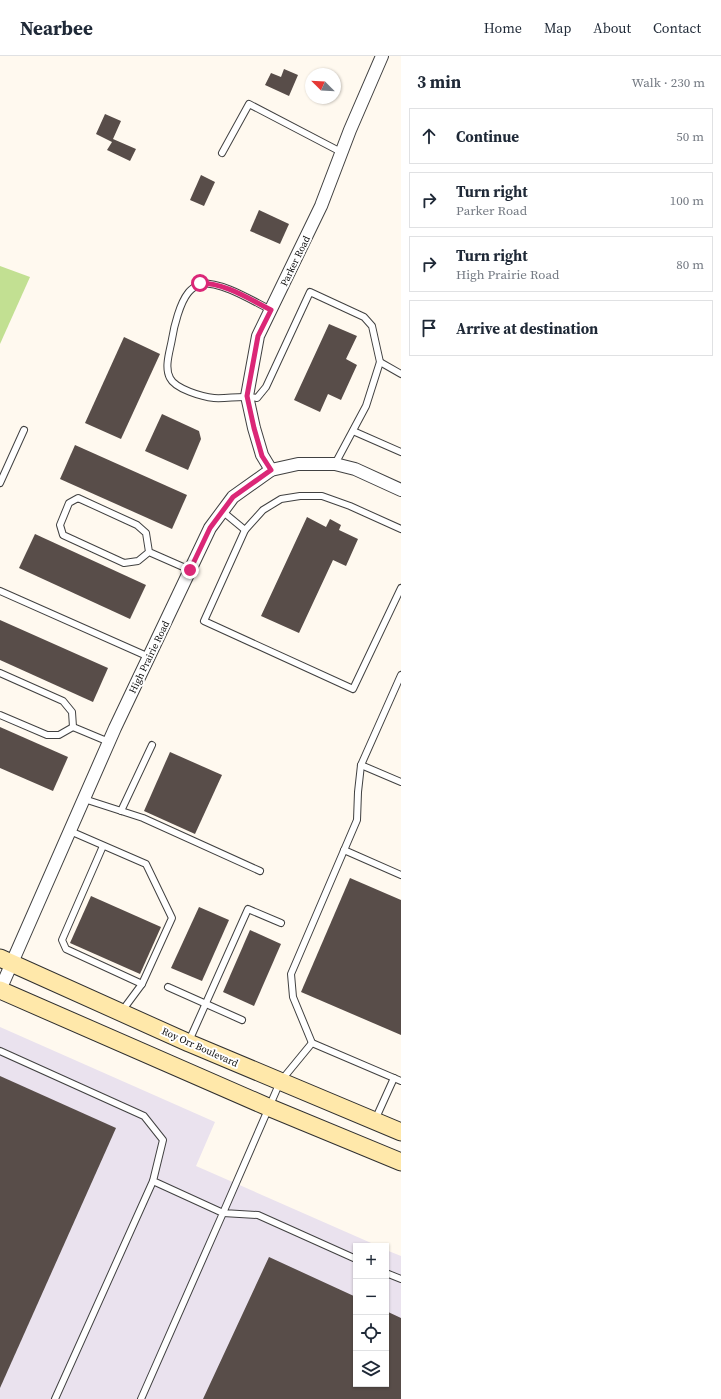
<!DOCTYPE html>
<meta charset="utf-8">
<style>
:root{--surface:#fff;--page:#f2f2f3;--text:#1f2937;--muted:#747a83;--line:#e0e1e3}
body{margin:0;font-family:"Source Serif 4",serif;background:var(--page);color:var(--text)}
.controls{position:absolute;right:12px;bottom:12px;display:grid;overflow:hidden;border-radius:0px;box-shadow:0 1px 3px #0004}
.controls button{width:36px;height:36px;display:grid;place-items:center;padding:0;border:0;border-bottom:1px solid var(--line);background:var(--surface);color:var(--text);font:20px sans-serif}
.compass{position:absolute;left:305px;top:12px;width:36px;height:36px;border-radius:50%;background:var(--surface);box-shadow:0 1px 3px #0004;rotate:294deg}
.stop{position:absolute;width:12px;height:12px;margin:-9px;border:3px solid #db2777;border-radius:50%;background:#fff}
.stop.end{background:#db2777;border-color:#fff;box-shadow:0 1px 4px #0008}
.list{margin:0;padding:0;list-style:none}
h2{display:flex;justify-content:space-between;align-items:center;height:52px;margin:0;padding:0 16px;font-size:17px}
h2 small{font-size:13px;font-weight:400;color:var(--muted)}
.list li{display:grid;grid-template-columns:26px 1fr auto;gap:12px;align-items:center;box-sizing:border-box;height:56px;margin:0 8px 8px;padding:0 8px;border:1px solid var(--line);border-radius:0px}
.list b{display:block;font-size:15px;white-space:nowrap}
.list p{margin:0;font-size:13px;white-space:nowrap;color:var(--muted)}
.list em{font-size:13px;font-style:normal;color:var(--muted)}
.icon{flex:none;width:22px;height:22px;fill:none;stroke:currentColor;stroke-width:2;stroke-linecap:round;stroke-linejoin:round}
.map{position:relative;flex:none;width:401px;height:1343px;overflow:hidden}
header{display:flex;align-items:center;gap:24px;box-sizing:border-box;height:56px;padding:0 20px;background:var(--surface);border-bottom:1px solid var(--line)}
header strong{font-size:19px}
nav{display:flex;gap:22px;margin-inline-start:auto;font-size:14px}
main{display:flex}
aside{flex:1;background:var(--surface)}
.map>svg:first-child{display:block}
.industrial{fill:#eae2ee}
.forest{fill:#c2e092}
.building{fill:#584d49}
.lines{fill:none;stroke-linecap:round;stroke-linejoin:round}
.lane-casing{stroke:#414141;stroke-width:8}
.street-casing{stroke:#414141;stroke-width:14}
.secondary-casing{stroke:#303030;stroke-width:19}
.lane{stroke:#fff;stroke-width:6}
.street{stroke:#fff;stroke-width:12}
.secondary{stroke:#ffe8aa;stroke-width:17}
.route{stroke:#db2777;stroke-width:5}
.labels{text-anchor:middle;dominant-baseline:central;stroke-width:4;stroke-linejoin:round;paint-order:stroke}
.street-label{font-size:10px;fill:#0e0e0e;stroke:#fff}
</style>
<header>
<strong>Nearbee</strong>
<nav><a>Home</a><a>Map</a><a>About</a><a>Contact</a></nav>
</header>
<main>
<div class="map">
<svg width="401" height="1343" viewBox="0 0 401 1343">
<rect width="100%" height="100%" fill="#fff9ef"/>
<path class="industrial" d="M0,971L215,1066L196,1110L378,1190H356V1328H386V1194L401,1200V1343H0Z"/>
<path class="forest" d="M0,210L30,221L0,288Z"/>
<g class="building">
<path d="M284,13L298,19L289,40L265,29L271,17L281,21Z"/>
<path d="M105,58L121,65L113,83L136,93L130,105L107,94L112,86L96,78Z"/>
<path d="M201,119L215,126L204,150L190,144Z"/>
<path d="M259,154L289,168L280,188L250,175Z"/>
<path d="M329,268L357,280L346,303L357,309L341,344L328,338L320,356L294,344Z"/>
<path d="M124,281L160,298L121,383L85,367Z"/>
<path d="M162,358L199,375L201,383L188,414L145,395Z"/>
<path d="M75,389L187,439L172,473L60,423Z"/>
<path d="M307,461L326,471L330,463L341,469L339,474L358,483L346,510L333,504L299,577L261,560Z"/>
<path d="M35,478L146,529L130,563L19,512Z"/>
<path d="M0,564L108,612L93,646L0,604Z"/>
<path d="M0,671L68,701L53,735L0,712Z"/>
<path d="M170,696L222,719L195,778L144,755Z"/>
<path d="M350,822L401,844V979L301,936Z"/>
<path d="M91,840L161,871L140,918L70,887Z"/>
<path d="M199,851L229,864L202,925L171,912Z"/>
<path d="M250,874L281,888L254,950L223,936Z"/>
<path d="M0,1020L116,1072L0,1332Z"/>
<path d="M269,1201L356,1241V1328H386V1255L401,1262V1343H203Z"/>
</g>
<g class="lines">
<g class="lane-casing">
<g id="lane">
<path d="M222,97L249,48L341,96"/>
<path d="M271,254C249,243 225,227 200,227C196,230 191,233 188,237C180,247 174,270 172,283C170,295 164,311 170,322C175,333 203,341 214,342C228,343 242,339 257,342L266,331L310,236L364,261L372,270L380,306L366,350L335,408"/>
<path d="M380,306L401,318"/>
<path d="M353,375L401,396"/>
<path d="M0,427L24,374"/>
<path d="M222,455L245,474"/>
<path d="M401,473L350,450L322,440H300L281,443L263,454L245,474L204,565L353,633L401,532"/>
<path d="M149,496L138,505L124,507L63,479L60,469L69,447L78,442L137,469L146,477L149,496L190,514"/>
<path d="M0,535L149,601"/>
<path d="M0,617L63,645L72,656L73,671"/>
<path d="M0,659L47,679H59L73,671"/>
<path d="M73,671L109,686"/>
<path d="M361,709L401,726"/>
<path d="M84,743L143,762L260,815"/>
<path d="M121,755L152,689"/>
<path d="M70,775L146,808L172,862L142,928L122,955"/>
<path d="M103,790L62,884L66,893L142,928"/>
<path d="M344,794L401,819"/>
<path d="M168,931L242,964"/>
<path d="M189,985L248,853L281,867"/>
<path d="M312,987L293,941L291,918L357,764L358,736L361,709L401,619"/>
<path d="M0,995L144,1060L163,1084L153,1125L223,1157L141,1343"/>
<path d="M375,1064L394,1022"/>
<path d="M356,1203L258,1159L223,1157L280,1026L312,987L401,1025"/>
<path d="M386,1217L401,1223"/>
<path d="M55,1343L153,1125"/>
</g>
</g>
<g class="street-casing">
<g id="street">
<path d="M271,414L262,399L254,372L247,340L258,280L321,150L350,74L382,0"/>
<path d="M0,934L115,672L210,472L233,441L271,414L298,408H335L355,413L401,434"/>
</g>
</g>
<g class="secondary-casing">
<g id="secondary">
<path d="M0,902L189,987L401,1076"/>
<path d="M0,934L268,1051L401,1106"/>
</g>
</g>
<use href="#lane" class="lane"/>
<use href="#street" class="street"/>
<use href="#secondary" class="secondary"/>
</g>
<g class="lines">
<path class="route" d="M190,514L210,472L233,441L271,414L262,400L254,372L247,340L258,280L271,254C249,243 225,227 200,227"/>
</g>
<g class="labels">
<g class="street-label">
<text transform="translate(295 205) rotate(-64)">Parker Road</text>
<text transform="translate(149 601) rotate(-64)">High Prairie Road</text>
<text transform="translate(200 991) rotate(24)">Roy Orr Boulevard</text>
</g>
</g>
</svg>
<div class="controls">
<button>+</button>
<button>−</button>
<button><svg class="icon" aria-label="locate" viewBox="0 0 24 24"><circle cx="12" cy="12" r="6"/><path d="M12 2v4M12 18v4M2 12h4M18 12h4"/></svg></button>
<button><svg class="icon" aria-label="layers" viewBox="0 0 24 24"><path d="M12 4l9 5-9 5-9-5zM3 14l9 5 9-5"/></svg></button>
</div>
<svg class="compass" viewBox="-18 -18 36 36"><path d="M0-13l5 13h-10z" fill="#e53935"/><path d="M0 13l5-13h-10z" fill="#747a83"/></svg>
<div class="stop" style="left:200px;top:227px"></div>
<div class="stop end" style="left:190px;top:514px"></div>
</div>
<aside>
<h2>3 min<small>Walk · 230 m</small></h2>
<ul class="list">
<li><svg class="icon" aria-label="ahead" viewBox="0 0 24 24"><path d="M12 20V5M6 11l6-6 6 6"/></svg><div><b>Continue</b></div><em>50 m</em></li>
<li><svg class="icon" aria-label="right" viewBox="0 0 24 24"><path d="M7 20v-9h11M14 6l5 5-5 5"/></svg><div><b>Turn right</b><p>Parker Road</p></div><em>100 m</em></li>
<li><svg class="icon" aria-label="right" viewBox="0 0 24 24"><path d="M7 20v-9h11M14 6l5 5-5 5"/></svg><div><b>Turn right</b><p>High Prairie Road</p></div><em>80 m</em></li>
<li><svg class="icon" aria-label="arrive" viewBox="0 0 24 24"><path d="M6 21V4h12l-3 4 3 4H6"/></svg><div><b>Arrive at destination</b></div></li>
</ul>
</aside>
</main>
